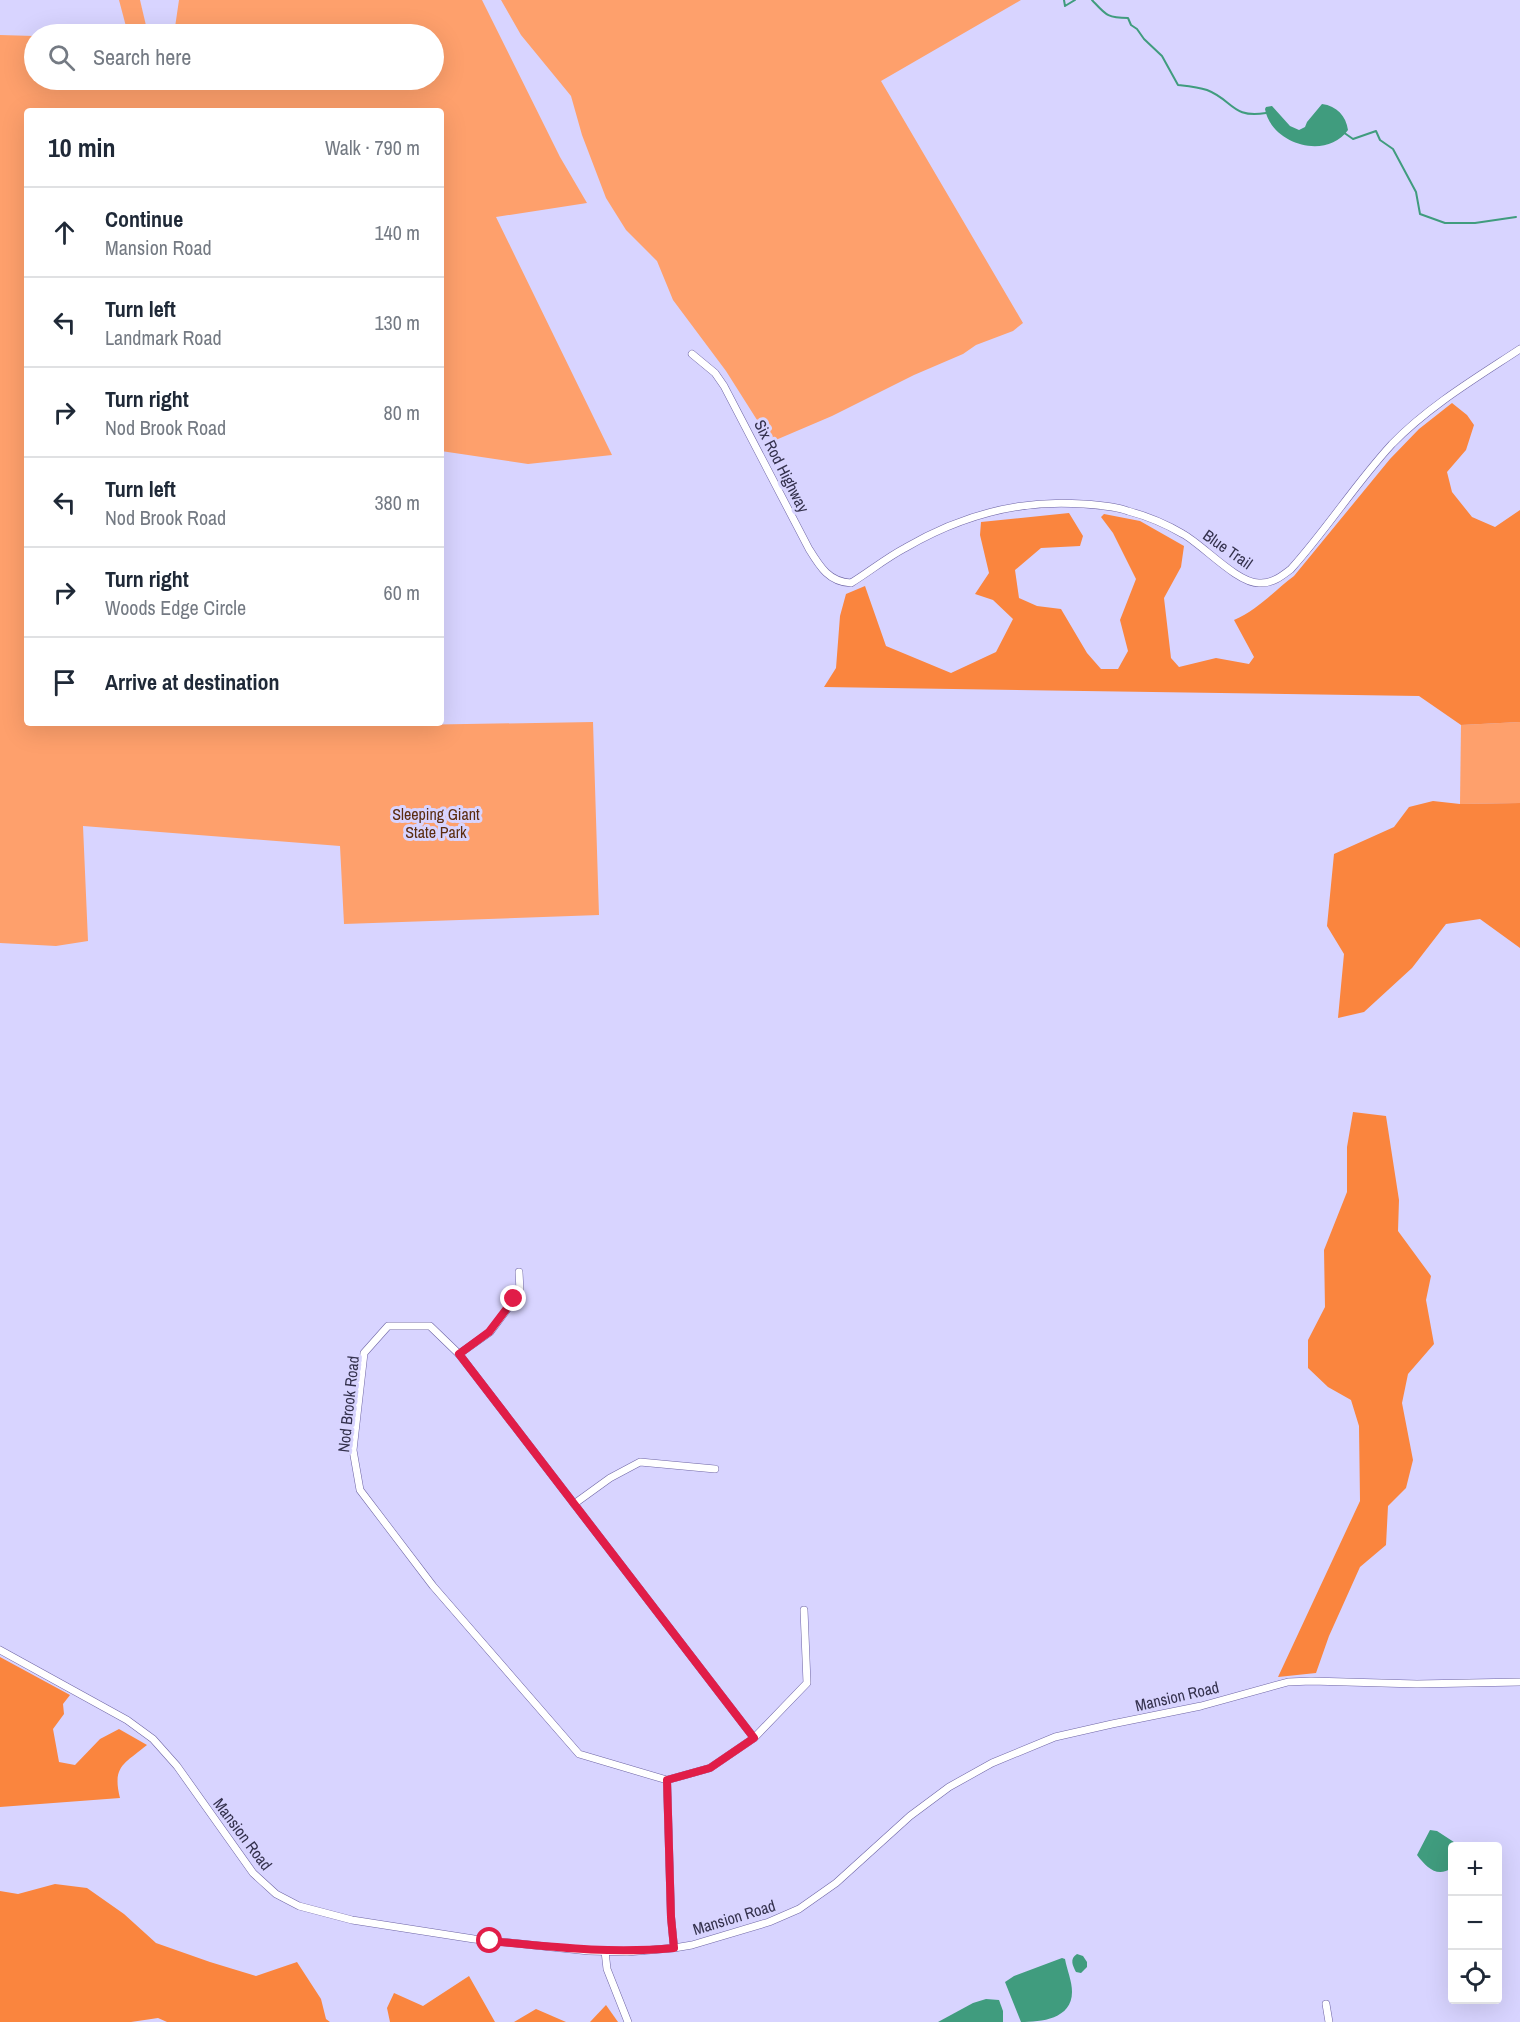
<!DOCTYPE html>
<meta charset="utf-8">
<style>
:root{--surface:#fff;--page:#f2f2f3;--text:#1f2937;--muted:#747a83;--line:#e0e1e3}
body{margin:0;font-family:"Archivo Narrow",sans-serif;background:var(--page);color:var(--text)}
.controls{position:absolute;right:18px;bottom:18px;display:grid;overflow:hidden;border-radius:6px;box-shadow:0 6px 24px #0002}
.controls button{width:54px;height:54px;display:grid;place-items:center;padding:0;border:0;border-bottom:2px solid var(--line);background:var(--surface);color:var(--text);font:30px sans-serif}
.stop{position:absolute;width:18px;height:18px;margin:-14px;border:4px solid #e11d48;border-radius:50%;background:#fff}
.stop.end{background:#e11d48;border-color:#fff;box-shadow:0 2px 6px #0008}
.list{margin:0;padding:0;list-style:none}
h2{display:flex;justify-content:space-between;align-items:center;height:78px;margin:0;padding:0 24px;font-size:26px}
h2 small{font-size:20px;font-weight:400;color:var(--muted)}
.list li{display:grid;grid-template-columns:39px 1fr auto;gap:18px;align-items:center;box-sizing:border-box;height:90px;padding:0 24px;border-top:2px solid var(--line)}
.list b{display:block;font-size:22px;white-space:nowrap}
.list p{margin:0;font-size:20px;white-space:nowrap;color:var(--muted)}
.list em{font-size:20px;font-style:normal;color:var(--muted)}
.icon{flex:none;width:33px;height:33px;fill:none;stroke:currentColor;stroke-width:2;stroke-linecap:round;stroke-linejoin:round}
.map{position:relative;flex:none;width:1520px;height:2022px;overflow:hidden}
.search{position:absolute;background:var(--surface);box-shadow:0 6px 24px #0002;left:24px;top:24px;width:420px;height:66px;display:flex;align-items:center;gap:15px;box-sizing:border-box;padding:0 21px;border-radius:33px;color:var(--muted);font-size:22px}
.panel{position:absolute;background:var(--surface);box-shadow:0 6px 24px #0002;left:24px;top:108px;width:420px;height:618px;border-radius:6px}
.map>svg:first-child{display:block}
.green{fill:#fea06c}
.forest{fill:#fa853e}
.water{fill:#409c7e}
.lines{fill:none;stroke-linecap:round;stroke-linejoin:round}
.stream{stroke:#409c7e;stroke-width:2}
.street-casing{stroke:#6e65a5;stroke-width:8}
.street{stroke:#fff;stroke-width:7}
.route{stroke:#e11d48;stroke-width:8}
.labels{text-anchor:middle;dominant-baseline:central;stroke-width:6;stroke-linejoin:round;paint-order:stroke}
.street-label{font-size:16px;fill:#34314d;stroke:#d8d4ff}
.park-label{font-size:16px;fill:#5a2c10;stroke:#d8d4ff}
</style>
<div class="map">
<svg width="1520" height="2022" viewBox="0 0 1520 2022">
<rect width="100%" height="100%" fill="#d8d4ff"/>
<g class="green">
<path d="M119,0H140L148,34H128Z"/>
<path d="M179,0H482L560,157L587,203L496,217L612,455L528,464L441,451V111H27V723H409V725L593,722L599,915L344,924L340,846L83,826L88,941L56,946L0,943V35L34,36V80H434V34H174Z"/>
<path d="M501,0H1021L881,81L1023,323L1013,331L976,345L963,354L914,375L832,416L771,442L726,371L673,300L657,261L626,230L606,198L582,135L571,96L521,35Z"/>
<path d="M1520,722V803L1460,804L1461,725Z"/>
</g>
<g class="forest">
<path d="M1452,403L1467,415L1474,425L1466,450L1447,472L1452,492L1472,517L1495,527L1520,510V722L1461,725L1419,696L824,687L836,668L840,616L846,594L865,586L886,646L951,673L996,652L1013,619L993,600L975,594L989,573L980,535L981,522L1069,513L1083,536L1080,546L1041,548L1015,570L1019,598L1037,606L1061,609L1087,653L1101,669H1118L1128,651L1120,620L1136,579L1113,533L1101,517L1104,514L1140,521L1184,546L1181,567L1164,598L1171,658L1179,667L1216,658L1249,664L1254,657L1234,620C1258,610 1274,591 1294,576L1390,459L1419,429Z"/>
<path d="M1433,801L1460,804L1520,803V948L1480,919L1446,924L1412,968L1364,1012L1338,1018L1344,954L1327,926L1334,854L1394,827L1409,807Z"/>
<path d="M1353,1112L1386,1116L1399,1200L1398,1231L1431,1276L1426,1300L1434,1344L1408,1374L1402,1403L1413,1460L1406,1488L1388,1506L1386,1545L1360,1567L1329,1636L1316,1673L1278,1677L1360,1501L1359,1426L1351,1400L1328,1387L1308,1368V1340L1325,1307L1324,1250L1347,1192V1147Z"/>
<path d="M0,1657L70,1695L63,1704L64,1714L53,1729L59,1762L75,1765L100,1739L119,1729L147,1745C124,1764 112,1766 120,1798L0,1807Z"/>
<path d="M55,1884L87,1888L124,1914L156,1943L210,1962L256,1976L297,1962L321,1999L326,2019L330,2022H167L158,2018L131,2022H0V1891L18,1894Z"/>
<path d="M469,1976L495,2022H390L387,2008L394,1993L423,2006Z"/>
<path d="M606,2005L618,2022H590Z"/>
<path d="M536,2009L566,2022H514Z"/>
</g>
<g class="water">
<path d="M1322,104C1337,106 1346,116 1348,130C1326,161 1271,144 1265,109L1266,107L1272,106L1290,126L1299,130L1305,127L1307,122Z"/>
<path d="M1430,1830L1437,1831L1460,1846H1452V1868C1437,1878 1427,1868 1417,1855Z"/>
<path d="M1077,1954L1083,1956L1087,1962V1967L1081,1973L1076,1972C1073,1966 1069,1959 1077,1954Z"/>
<path d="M1062,1958L1065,1959C1067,1970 1072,1981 1072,1992C1072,2019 1041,2022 1021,2022L1005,1982L1014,1976Z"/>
<path d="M986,1999L999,2000L1003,2011V2022H938L973,2003Z"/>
</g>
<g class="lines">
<g class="stream">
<path d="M1064,0L1065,6L1075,0"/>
<path d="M1092,0C1106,15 1107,18 1128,18L1131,25L1137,29L1144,39L1162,56L1178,85C1187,86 1198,87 1207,90C1233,100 1232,119 1266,113"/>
<path d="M1343,132L1353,139L1376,131L1380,140L1393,149L1416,192L1420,214L1445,223H1475L1516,217"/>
</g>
<g class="street-casing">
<g id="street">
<path d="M692,354L715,373L724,386L809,549C820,567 829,582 851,583C869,572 886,558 905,548C960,516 1019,499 1083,504C1098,505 1114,506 1128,511C1147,516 1166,524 1183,534C1203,545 1237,583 1259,583C1272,584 1282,576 1291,569C1327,529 1356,483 1392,444C1429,406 1476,378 1520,349"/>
<path d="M459,1354L490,1332L514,1300L520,1291L519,1272"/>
<path d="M574,1504L610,1478L640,1462L715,1469"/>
<path d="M0,1650L127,1720L153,1739L177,1766L253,1873L276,1894L299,1906L352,1920L474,1939L589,1951L627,1952L674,1948L692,1945L769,1922L799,1909L836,1883L910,1816L949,1787L992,1763L1055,1737L1112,1724L1201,1706L1288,1682L1311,1681L1417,1684L1520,1682"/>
<path d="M754,1738L459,1354L430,1326H388L364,1353L353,1450L360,1490L433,1586L579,1754L667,1780L710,1768L754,1738L807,1683L804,1610"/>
<path d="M667,1780L671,1917L674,1948"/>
<path d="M605,1951L607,1969L628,2022"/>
<path d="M1326,2004L1329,2022"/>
</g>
</g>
<use href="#street" class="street"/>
</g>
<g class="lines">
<path class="route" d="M490,1941C553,1947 611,1954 674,1948L671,1917L667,1780L710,1768L754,1738L459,1354L489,1332L514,1299"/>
</g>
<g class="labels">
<g class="street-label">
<text transform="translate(782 466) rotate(63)">Six Rod Highway</text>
<text transform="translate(1228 549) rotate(35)">Blue Trail</text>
<text transform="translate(348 1404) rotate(-84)">Nod Brook Road</text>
<text transform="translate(1177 1696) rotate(-13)">Mansion Road</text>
<text transform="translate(243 1834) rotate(53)">Mansion Road</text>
<text transform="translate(734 1917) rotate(-17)">Mansion Road</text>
</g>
<g class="park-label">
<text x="436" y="814">Sleeping Giant<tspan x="436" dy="18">State Park</tspan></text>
</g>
</g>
</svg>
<div class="controls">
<button>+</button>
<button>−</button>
<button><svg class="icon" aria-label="locate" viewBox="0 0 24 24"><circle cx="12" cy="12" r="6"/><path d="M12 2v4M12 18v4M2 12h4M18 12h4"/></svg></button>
</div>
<div class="stop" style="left:490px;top:1941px"></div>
<div class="stop end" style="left:514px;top:1299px"></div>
<div class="search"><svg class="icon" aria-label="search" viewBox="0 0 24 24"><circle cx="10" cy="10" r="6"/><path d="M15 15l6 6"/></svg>Search here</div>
<section class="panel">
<h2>10 min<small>Walk · 790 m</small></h2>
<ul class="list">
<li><svg class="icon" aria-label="ahead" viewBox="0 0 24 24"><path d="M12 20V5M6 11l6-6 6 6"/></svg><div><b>Continue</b><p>Mansion Road</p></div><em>140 m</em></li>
<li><svg class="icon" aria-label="left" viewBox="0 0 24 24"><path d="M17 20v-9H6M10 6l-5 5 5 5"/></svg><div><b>Turn left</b><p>Landmark Road</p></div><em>130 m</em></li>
<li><svg class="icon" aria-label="right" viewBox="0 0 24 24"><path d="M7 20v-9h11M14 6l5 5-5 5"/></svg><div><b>Turn right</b><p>Nod Brook Road</p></div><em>80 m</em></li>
<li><svg class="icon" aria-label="left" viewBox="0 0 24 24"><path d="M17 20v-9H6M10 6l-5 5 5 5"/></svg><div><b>Turn left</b><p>Nod Brook Road</p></div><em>380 m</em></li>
<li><svg class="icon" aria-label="right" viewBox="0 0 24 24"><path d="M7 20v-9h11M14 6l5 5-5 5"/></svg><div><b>Turn right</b><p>Woods Edge Circle</p></div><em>60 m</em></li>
<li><svg class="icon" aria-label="arrive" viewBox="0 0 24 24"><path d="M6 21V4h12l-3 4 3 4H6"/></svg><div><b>Arrive at destination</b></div></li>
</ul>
</section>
</div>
